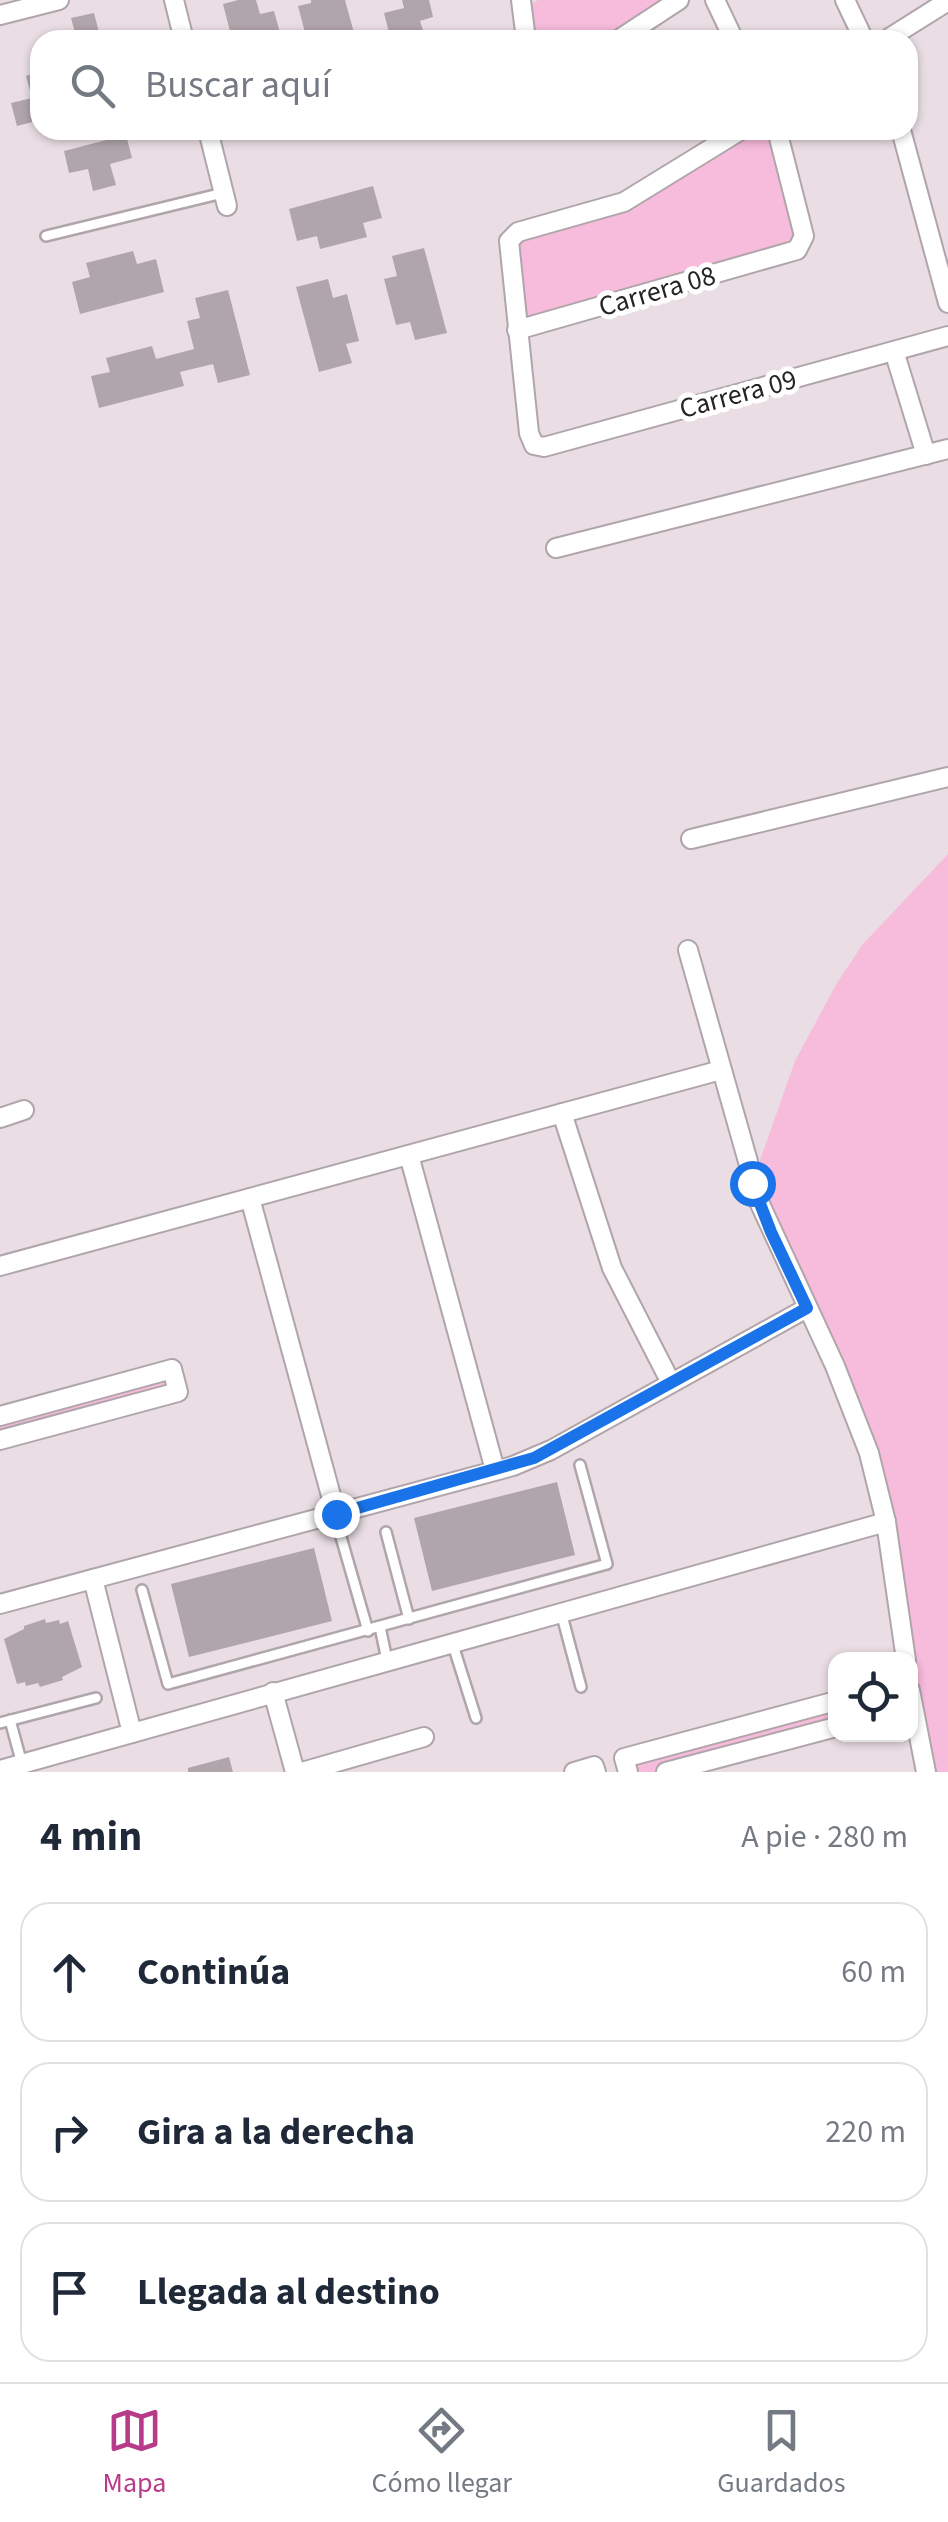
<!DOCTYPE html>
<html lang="es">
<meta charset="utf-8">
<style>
:root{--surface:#fff;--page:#f6f6f7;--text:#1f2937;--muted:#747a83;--line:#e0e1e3;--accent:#b83b89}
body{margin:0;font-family:"Source Sans 3",sans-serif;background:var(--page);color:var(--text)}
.controls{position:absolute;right:30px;bottom:30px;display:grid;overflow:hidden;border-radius:20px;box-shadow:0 2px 8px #0004}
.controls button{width:90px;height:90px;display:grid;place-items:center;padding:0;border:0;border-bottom:2px solid var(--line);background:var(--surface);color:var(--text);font:50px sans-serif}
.stop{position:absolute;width:30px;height:30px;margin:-22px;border:8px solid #1a73e8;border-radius:50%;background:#fff}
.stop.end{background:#1a73e8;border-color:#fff;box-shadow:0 2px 10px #0008}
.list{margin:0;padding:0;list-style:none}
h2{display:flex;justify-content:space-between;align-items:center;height:130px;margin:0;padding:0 40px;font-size:42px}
h2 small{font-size:32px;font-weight:400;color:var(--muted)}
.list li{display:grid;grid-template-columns:65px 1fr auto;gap:30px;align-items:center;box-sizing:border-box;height:140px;margin:0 20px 20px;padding:0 20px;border:2px solid var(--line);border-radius:30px}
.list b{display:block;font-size:38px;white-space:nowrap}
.list em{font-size:32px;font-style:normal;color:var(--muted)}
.icon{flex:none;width:55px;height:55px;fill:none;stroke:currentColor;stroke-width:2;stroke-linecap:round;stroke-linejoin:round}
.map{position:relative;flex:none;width:948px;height:1772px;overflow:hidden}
.search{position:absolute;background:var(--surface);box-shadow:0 2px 8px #0004;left:30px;right:30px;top:30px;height:110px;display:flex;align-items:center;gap:25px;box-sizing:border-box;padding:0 35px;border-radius:30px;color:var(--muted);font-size:38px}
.sheet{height:610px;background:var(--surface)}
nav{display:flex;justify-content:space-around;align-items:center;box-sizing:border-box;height:140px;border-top:2px solid var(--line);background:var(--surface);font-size:28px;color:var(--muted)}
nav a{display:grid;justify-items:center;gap:5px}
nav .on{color:var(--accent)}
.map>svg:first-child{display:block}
.green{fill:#f7bbdb}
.building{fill:#b0a5aa}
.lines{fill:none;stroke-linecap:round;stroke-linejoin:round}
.service-casing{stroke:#b0a5aa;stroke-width:14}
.minor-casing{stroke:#b0a5aa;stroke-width:22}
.service{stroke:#fff;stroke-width:9}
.minor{stroke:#fff;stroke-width:18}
.route{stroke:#1a73e8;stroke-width:12}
.labels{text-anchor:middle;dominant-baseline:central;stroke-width:10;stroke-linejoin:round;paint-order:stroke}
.street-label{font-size:28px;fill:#272325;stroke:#fff}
</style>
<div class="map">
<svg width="948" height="1772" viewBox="0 0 948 1772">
<rect width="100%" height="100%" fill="#eadee4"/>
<g class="green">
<path d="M538,0H678L618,40H526L522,10Z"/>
<path d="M741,130H777L804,242L517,330L509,241L585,215Z"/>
<path d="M948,854V1772H926L911,1706L910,1660L879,1491L752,1183L795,1061L837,983L863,944Z"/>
<path d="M172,1369L178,1392L0,1440V1416Z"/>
<path d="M835,1701V1727L666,1772H628L624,1758Z"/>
</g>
<g class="building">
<path d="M238,0H256L260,14L274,11L282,40H255L253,34L232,39L223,4Z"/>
<path d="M311,0H345L356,40H307L298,6L311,3Z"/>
<path d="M402,0H429L433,17L420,21L426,40H391L384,13L404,8Z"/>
<path d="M94,13L101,40H77L71,18Z"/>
<path d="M40,72V120L17,126L11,103L32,98L26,76Z"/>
<path d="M126,135L132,158L110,164L116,185L93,191L88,169L69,173L64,151Z"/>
<path d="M373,186L382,218L363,223L367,237L320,249L317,236L297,241L289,209Z"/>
<path d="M424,248L447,333L415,340L410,322L396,325L384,279L397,276L392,256Z"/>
<path d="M133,251L137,264L156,259L164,292L80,314L72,282L90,277L86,263Z"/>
<path d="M328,279L333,298L347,294L359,341L346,344L352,363L319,372L296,287Z"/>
<path d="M228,290L250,375L218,383L213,364L180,372L184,386L99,408L91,376L110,372L106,358L152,346L156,359L194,349L187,321L200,318L195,298Z"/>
<path d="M557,1482L575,1555L432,1591L414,1518Z"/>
<path d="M314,1548L332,1621L189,1657L171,1584Z"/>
<path d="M45,1619L46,1623L59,1620L60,1624L68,1621L82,1667L62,1677L63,1680L40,1687L38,1683L26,1686L25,1682L17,1684L4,1639L24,1629V1626Z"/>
<path d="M229,1757L233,1772H188V1768Z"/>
</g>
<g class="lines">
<g class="service-casing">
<g id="service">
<path d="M46,236L223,193"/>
<path d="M386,1532L409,1619"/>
<path d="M341,1537L368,1631"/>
<path d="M142,1590L168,1684L607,1564L580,1465"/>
<path d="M561,1612L581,1687"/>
<path d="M380,1627L387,1660"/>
<path d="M453,1645L476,1718"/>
<path d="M10,1720L22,1764"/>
<path d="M0,1723L96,1698"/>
</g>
</g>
<g class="minor-casing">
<g id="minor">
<path d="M174,0L184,40"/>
<path d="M521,0L526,40"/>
<path d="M715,0L734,40"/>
<path d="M845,0L864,40"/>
<path d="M0,15L59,0"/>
<path d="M618,40L679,0"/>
<path d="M886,40L948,1"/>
<path d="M208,130L227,206"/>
<path d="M741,130L624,202L518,232L509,241L529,433L534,445L544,447L948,336"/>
<path d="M901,130L948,303"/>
<path d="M517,330L797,250L804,236L777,130"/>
<path d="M894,351L926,455"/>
<path d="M556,548L948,449"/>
<path d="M691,839L948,777"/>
<path d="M688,950L760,1204L835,1366L869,1453L886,1522L906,1660"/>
<path d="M562,1113L612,1268L671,1383"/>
<path d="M0,1118L24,1110"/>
<path d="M409,1155L495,1470"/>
<path d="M250,1198L336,1514"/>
<path d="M0,1266L721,1070"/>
<path d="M0,1416L172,1369L178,1392L0,1440"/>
<path d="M93,1579L132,1733"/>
<path d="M0,1604L513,1466L551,1450L807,1308"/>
<path d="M910,1690L926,1772"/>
<path d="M273,1692L295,1772"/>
<path d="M0,1770L886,1522"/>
<path d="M302,1772L424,1737"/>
<path d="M574,1772L594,1766L596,1772"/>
<path d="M628,1772L624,1758L836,1701"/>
<path d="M666,1772L836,1727"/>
</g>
</g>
<use href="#service" class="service"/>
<use href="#minor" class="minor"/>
</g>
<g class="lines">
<path class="route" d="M336,1514L534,1458L807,1308L771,1232L752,1183"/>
</g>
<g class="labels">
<g class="street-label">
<text transform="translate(657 291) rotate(-16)">Carrera 08</text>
<text transform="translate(738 394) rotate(-15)">Carrera 09</text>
</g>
</g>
</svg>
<div class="controls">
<button><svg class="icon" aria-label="locate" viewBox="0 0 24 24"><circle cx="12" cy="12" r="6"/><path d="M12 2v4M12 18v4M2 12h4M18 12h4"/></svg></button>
</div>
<div class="stop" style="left:752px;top:1183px"></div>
<div class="stop end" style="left:336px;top:1514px"></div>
<div class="search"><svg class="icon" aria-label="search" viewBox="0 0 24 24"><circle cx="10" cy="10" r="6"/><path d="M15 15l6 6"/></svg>Buscar aquí</div>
</div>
<section class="sheet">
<h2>4 min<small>A pie · 280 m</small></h2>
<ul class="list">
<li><svg class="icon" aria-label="ahead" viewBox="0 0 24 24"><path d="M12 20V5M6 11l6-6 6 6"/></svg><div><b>Continúa</b></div><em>60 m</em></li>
<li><svg class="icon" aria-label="right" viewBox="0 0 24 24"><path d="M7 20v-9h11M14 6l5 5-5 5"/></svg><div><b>Gira a la derecha</b></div><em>220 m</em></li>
<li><svg class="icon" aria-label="arrive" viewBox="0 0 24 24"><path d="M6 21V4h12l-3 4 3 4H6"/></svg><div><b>Llegada al destino</b></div></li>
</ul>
</section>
<nav>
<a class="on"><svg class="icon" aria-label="map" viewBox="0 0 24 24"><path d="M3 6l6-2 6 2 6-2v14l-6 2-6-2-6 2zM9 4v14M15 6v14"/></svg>Mapa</a>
<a><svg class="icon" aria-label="directions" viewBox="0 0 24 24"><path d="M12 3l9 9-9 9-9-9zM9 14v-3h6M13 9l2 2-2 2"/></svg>Cómo llegar</a>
<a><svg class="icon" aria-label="saved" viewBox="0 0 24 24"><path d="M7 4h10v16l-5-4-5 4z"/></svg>Guardados</a>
</nav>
